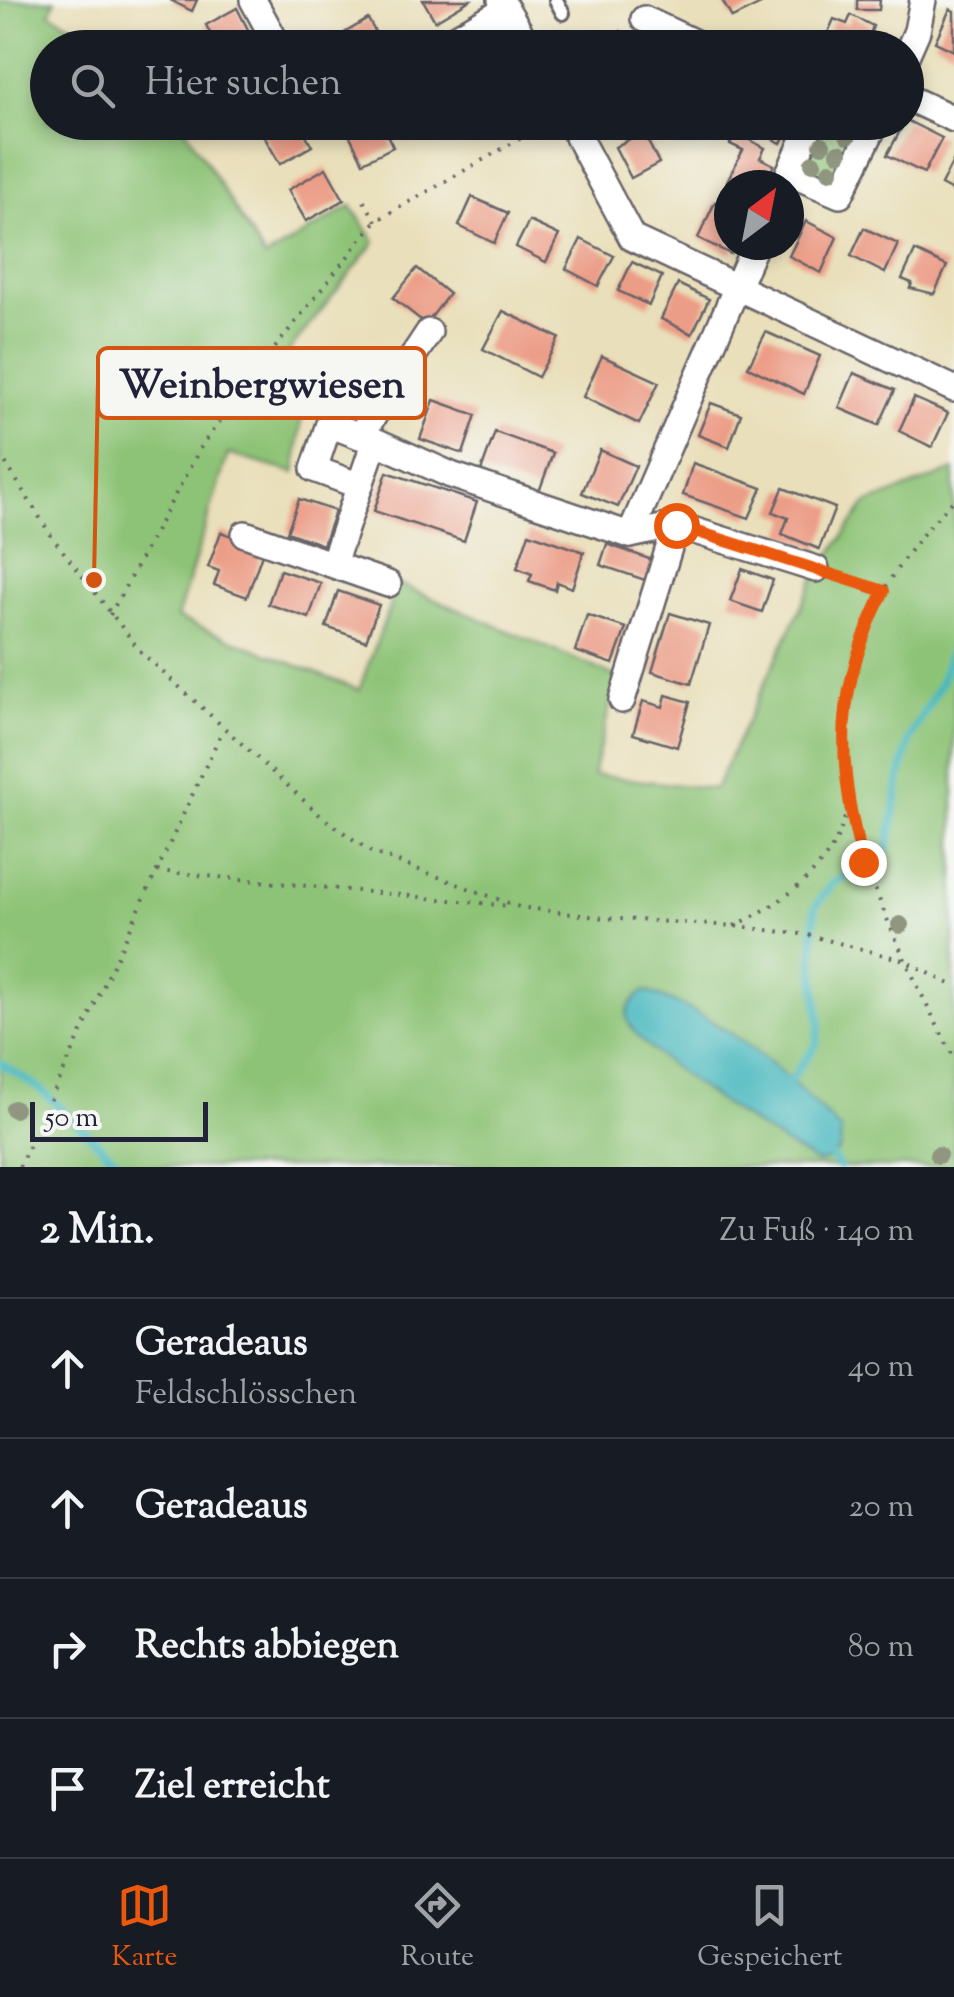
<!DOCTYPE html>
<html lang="de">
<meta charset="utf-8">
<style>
:root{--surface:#171b24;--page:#20242c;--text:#f1f3f6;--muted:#9ea1a6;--line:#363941;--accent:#ea580c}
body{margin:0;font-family:"Sorts Mill Goudy",serif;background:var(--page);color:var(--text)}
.compass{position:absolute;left:714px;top:170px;width:90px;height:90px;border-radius:50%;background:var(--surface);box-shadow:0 5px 15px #0003;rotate:32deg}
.scale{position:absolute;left:30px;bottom:25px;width:178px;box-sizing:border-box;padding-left:10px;border:5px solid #22223b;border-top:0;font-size:28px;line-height:35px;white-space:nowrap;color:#22223b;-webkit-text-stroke:8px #f6f6f2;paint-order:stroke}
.stop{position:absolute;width:30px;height:30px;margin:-22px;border:8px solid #ea580c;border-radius:50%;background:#fff}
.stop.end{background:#ea580c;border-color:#fff;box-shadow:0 2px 10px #0008}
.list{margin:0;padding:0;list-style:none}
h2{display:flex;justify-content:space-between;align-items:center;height:130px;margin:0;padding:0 40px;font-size:42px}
h2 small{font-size:32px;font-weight:400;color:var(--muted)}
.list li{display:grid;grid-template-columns:65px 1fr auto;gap:30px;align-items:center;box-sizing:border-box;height:140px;padding:0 40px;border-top:2px solid var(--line)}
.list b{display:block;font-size:38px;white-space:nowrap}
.list p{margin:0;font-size:32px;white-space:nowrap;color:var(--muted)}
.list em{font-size:32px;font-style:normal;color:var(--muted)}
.icon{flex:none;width:55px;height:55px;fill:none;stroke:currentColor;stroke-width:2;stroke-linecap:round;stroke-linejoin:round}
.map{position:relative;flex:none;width:954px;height:1167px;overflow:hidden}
.search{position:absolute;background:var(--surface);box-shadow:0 5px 15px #0003;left:30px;right:30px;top:30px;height:110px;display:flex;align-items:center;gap:25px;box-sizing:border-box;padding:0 35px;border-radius:55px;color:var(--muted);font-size:38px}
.sheet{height:690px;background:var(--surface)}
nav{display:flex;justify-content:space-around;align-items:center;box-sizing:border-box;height:140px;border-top:2px solid var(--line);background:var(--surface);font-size:28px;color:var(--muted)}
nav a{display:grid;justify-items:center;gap:5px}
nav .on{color:var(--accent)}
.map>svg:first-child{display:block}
.green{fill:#8dc376;stroke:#587258;stroke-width:2.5}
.water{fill:#49b9bf;stroke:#366e7d;stroke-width:2.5}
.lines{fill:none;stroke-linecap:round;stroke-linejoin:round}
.stream{stroke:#49b9bf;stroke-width:8}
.building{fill:#ec9d87}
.lane-casing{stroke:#686467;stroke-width:18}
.street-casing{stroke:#686467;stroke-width:30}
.path{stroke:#686467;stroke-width:4;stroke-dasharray:2.5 8;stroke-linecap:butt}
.lane{stroke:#fff;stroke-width:12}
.street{stroke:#fff;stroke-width:25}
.tree{fill:#909680}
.route{stroke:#ea580c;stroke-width:12}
.leader{fill:none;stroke:#d45411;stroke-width:4}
.callout-dot{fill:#d45411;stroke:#f6f6f2;stroke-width:4}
.callout{fill:#f6f6f2;stroke:#d45411;stroke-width:4}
.callout-label{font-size:40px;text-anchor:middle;font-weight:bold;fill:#22223b}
</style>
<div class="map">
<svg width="954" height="1167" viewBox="0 0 954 1167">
<rect width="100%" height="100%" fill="#f6f6f2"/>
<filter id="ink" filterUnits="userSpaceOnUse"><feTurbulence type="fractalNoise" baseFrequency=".01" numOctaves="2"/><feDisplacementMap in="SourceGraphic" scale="20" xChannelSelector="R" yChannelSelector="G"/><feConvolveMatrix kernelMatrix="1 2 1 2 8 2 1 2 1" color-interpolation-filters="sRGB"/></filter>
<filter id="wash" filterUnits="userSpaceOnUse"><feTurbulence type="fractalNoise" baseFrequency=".0048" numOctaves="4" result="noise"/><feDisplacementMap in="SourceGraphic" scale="40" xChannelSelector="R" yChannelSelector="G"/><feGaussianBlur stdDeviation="2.25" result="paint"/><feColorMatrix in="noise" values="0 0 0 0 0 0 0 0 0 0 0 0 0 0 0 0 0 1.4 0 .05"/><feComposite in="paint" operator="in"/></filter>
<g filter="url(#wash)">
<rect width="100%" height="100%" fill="#e9dfba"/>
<g class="green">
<path d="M0,0H55L50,13L114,47L48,48V122L182,123L265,258L351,206L375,242L256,393L302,413L295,473L228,454L177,618L359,690L398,584L617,677L593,775L715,789L815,577L866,504L954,470V1167H0Z"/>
<path d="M821,123H849L863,129L840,178L829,181L799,167Z"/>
</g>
<path class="water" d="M645,991C725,1018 784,1070 841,1131L840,1148L833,1158L817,1163C787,1146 625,1047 627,1015C628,1005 637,996 645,991Z"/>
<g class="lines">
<g class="stream">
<path d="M0,1063L39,1088L116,1160L129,1167"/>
<path d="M791,1079L816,1045L820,1023L813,957L815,907L833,883L883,859L889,845L900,777L910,738L941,682L954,639"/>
<path d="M833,1158L839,1167"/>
</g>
</g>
<g id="blocks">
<g class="building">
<path d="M170,0H197L192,11Z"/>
<path d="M423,0H470L435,21Z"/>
<path d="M722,0H769L732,18Z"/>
<path d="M857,0H880L879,10H857Z"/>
<path d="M237,8L256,45L218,48L206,25Z"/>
<path d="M950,9L954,11V51L935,42Z"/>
<path d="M851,15L873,26L865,48H821L834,19L847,24Z"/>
<path d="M368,19L384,48H342L336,38Z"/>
<path d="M906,120L942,138L924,173L887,155Z"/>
<path d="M281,122H299L312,146L280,164L262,133Z"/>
<path d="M357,122H381L393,147L363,162L346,128Z"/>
<path d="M403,122H428L410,133Z"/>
<path d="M739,122H791L781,143Z"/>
<path d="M643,132L659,163L631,178L615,147Z"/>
<path d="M736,133L765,148L760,158L774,165L764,185H734L727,181L743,150L730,144Z"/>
<path d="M954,159V192L941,185Z"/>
<path d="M326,168L344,200L306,221L288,190Z"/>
<path d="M472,197L508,213L494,243L459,226Z"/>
<path d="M715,202L729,208V245H735L731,254L698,238Z"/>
<path d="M529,221L559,235L546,262L516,247Z"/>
<path d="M806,221L837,237L821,273L789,256Z"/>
<path d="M864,228L898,244L885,273L851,256Z"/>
<path d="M581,239L614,256L598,286L566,269Z"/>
<path d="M915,251L947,266L934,294L910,288L912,283L902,279Z"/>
<path d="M632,262L662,276L649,305L618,291Z"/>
<path d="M417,268L449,294L426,324L393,298Z"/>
<path d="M678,284L709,299L692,334L661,319Z"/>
<path d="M503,311L559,338L538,377L483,349Z"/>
<path d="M766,332L820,356L804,394L748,367Z"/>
<path d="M602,356L659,382L639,424L583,397Z"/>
<path d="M854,373L895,390L879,425L839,408Z"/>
<path d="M914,398L948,413L932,447L899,431Z"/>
<path d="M434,400L476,415L463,454L420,439Z"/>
<path d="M711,403L741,414L729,447L698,435Z"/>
<path d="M495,432L553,453L539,492L481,471Z"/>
<path d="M600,450L636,466L618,507L582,493Z"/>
<path d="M693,463L762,488L749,518L683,495Z"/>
<path d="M387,472L477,502L464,541L374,511Z"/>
<path d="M783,488L835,508L819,549L782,534L788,518L773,512Z"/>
<path d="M299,499L335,511L323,545L287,532Z"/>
<path d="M221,532L264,548L247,597L214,585L219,571L208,567Z"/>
<path d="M529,533L584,552L572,588L557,582L555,590L529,581L532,574L517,568Z"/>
<path d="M607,544L655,561L648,581L600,565Z"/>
<path d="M742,569L773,580L762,612L730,601Z"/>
<path d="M280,570L321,583L309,618L268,604Z"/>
<path d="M338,591L379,605L366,641L326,627Z"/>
<path d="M670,613L709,625L691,684L652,672Z"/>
<path d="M587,615L626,628L613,664L575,651Z"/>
<path d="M666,695L690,702L677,747L633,734L643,701L663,707Z"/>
</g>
</g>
</g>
<g filter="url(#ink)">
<use href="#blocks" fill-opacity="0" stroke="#686467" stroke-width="2.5"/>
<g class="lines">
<g class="lane-casing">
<path id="lane" d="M556,0L563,13"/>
</g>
<g class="street-casing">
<g id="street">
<path d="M253,0L279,48"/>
<path d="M501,0L529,48"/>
<path d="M644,19L706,48"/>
<path d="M438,48L505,9"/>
<path d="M906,56L917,31L923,0"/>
<path d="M906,97L954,119"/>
<path d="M570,122L632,238L954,389"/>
<path d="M789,173L812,122"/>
<path d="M783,185L789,173L840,195L876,122"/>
<path d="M375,441L360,436L429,332"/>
<path d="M360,486L314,469L329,424L360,436"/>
<path d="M245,534L388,584"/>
<path d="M630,535L755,245"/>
<path d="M333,564L375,441L451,475L630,535L676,525L816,569"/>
<path d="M622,700L676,525"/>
</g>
</g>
<g class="path">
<path d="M594,48L622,31"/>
<path d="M364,201L376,221"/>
<path d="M239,394L306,417"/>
<path d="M0,454L52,537L141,652L322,817L371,852L519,907L604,918L734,926L808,935L903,960L954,986"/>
<path d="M839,577L882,591"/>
<path d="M110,615L201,447L238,394L376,221L544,125"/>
<path d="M849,810C873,898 912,977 954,1058"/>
<path d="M157,871L510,906"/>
<path d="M734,926C784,902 836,867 847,808C851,789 845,766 844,747C843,726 845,705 849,685C861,614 904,550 954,500"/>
<path d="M19,1167L223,729"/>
</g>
<use href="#lane" class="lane"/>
<use href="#street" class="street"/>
</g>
<g class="tree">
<circle cx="848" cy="135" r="9"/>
<circle cx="822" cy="145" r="9"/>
<circle cx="839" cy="153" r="9"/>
<circle cx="813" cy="163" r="9"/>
<circle cx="830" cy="171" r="9"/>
<circle cx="850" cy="861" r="9"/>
<circle cx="900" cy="925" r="9"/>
<circle cx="14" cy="1109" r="9"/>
<circle cx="938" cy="1155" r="9"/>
</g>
</g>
<g class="lines" filter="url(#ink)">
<path class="route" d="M676,525L884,591C835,687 835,761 863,862"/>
</g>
<path class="leader" d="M94 580L98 383"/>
<circle class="callout-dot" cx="94" cy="580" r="10"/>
<rect class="callout" x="98" y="348" width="327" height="70" rx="10"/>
<g class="callout-label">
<text x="262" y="397">Weinbergwiesen</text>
</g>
</svg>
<svg class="compass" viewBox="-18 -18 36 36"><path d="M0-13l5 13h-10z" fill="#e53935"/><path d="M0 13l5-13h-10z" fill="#9ea1a6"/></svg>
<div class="scale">50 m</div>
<div class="stop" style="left:676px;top:525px"></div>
<div class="stop end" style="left:863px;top:862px"></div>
<div class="search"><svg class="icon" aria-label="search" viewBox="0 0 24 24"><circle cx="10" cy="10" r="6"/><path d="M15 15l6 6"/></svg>Hier suchen</div>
</div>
<section class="sheet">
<h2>2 Min.<small>Zu Fuß · 140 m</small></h2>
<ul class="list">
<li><svg class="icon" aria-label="ahead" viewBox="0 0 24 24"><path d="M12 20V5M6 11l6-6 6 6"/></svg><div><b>Geradeaus</b><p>Feldschlösschen</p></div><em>40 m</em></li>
<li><svg class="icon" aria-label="ahead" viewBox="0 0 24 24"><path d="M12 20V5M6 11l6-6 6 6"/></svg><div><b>Geradeaus</b></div><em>20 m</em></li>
<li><svg class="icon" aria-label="right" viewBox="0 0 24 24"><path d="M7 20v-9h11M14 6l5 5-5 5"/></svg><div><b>Rechts abbiegen</b></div><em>80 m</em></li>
<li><svg class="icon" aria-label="arrive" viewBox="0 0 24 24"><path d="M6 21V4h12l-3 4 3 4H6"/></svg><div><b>Ziel erreicht</b></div></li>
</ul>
</section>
<nav>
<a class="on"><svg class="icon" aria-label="map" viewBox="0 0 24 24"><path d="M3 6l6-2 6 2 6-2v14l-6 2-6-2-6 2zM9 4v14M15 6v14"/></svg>Karte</a>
<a><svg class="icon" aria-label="directions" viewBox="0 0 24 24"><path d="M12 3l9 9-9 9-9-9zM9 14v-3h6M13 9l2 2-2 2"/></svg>Route</a>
<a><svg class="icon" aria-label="saved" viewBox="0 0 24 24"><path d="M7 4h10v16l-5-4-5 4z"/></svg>Gespeichert</a>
</nav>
